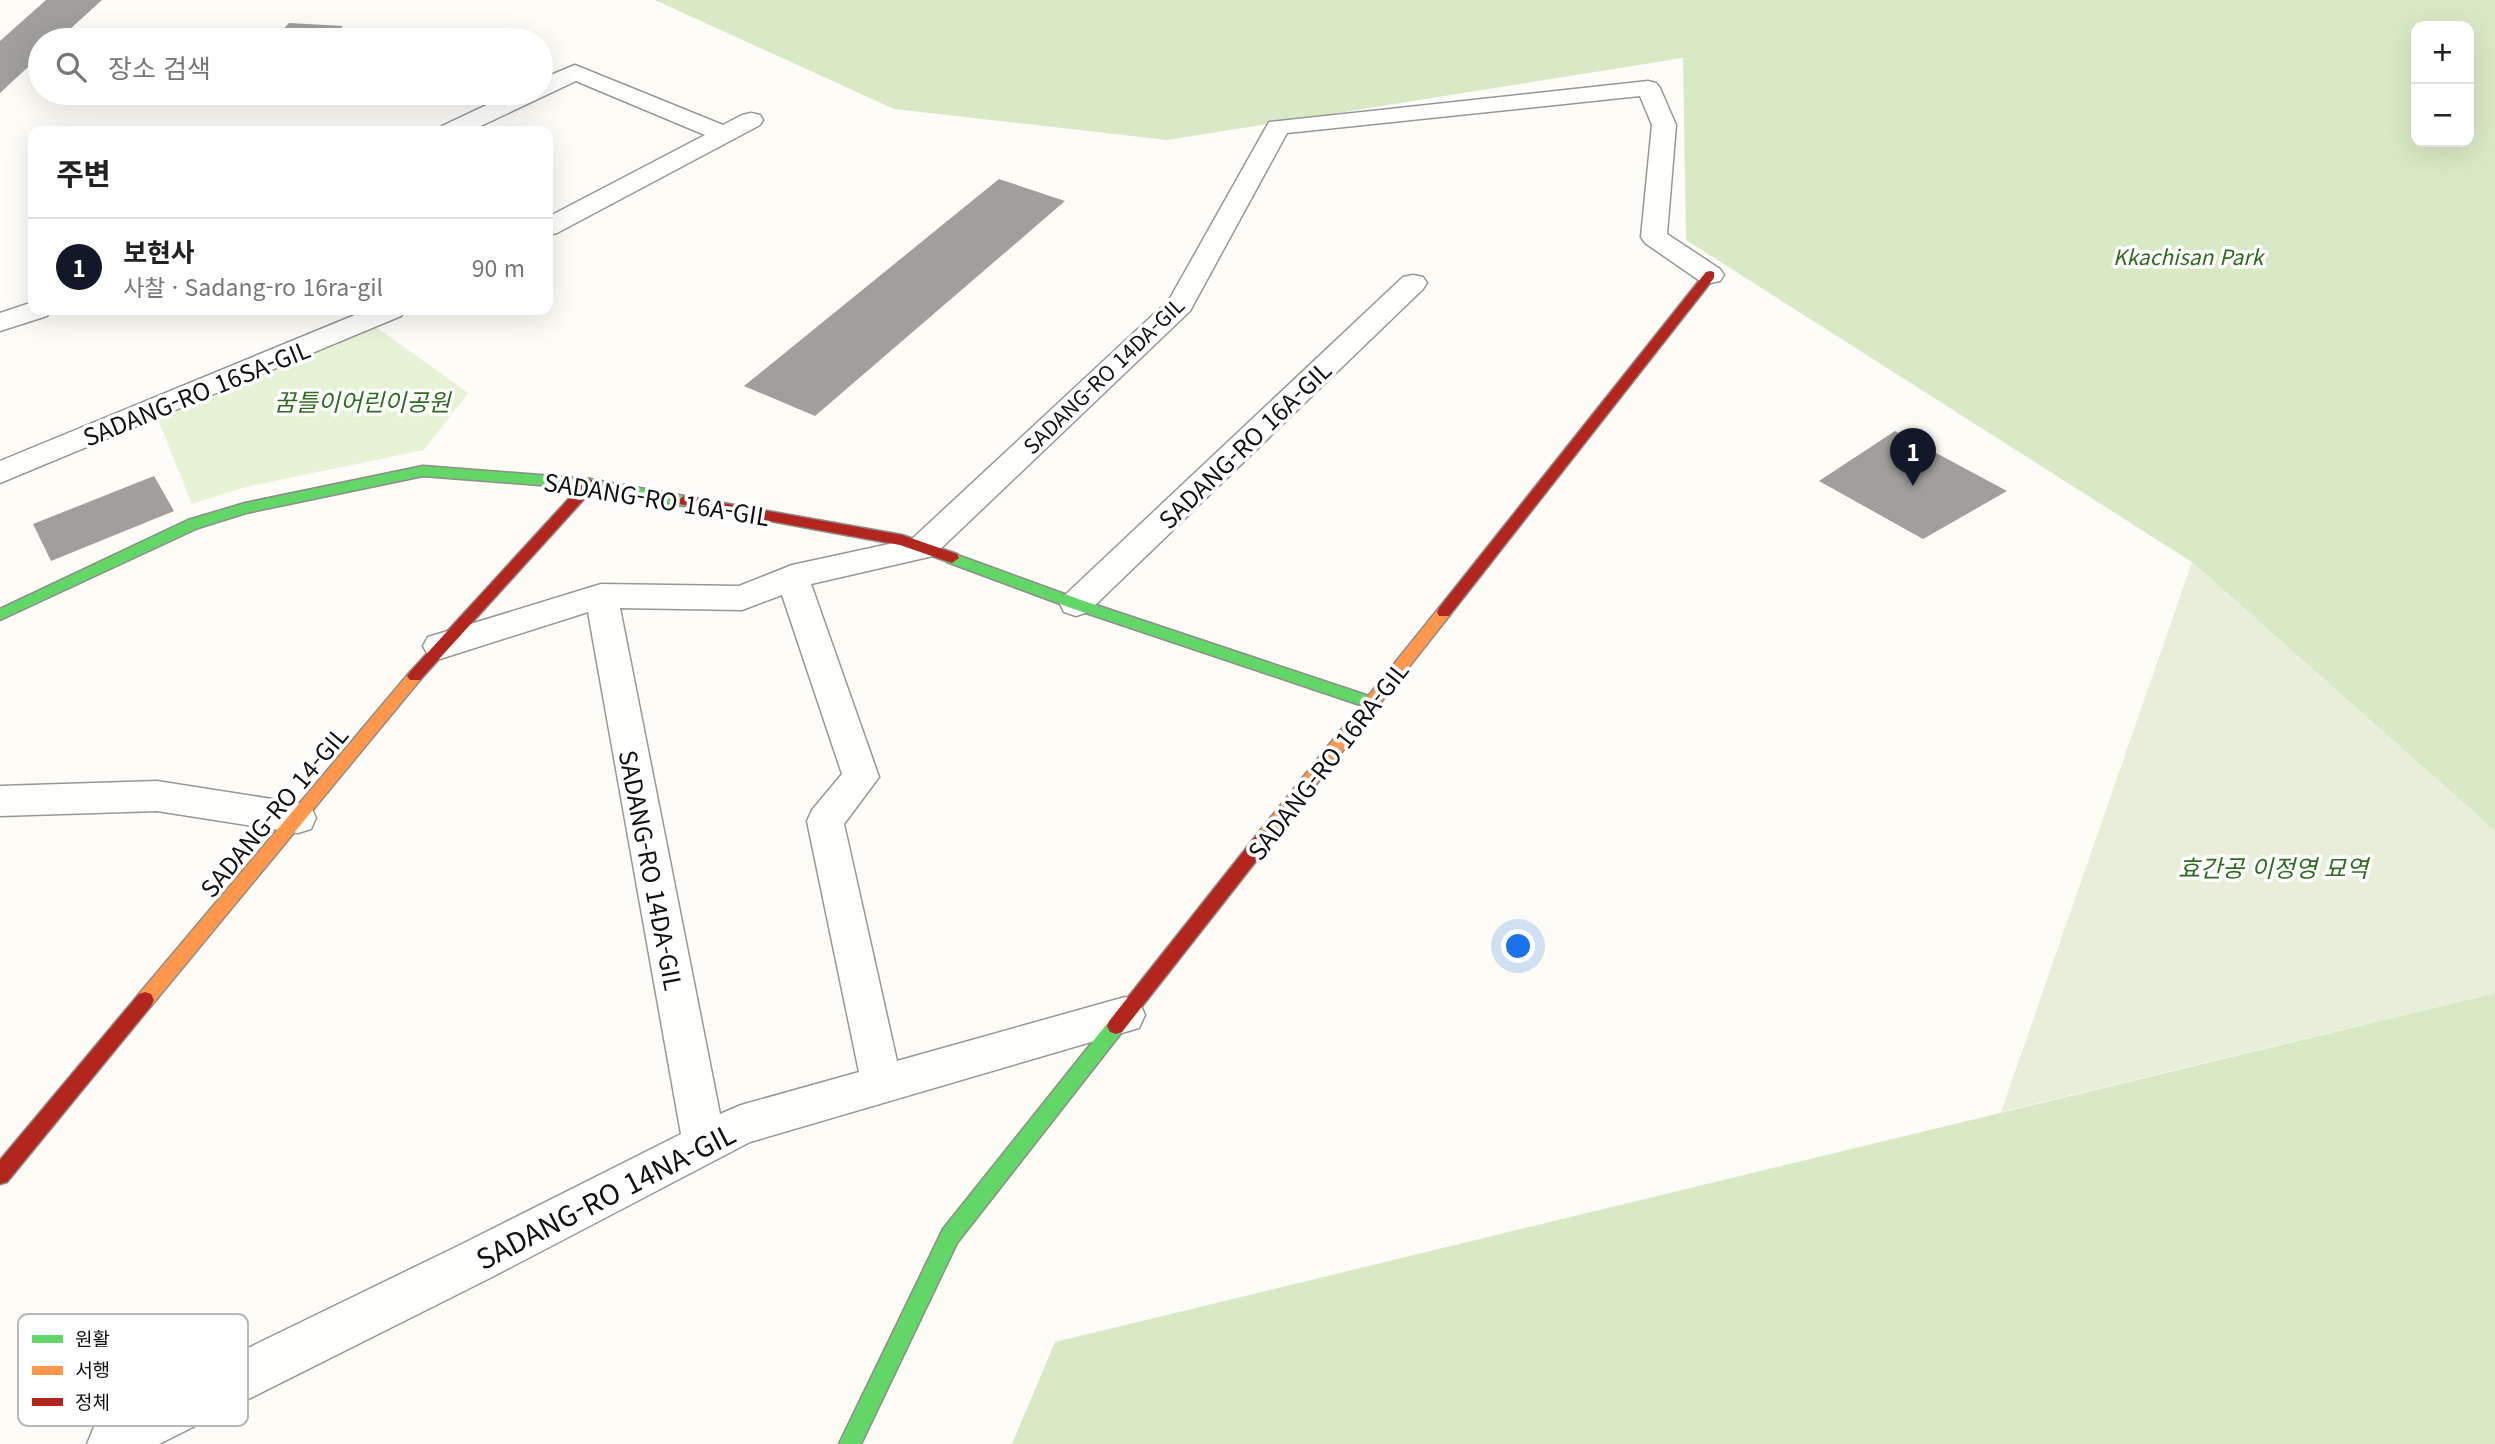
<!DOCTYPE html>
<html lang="ko">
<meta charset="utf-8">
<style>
:root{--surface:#fff;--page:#f6f6f6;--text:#222;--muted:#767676;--line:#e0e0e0;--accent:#111827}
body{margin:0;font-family:Georgia,"Noto Sans KR",serif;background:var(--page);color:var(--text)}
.controls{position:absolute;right:21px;top:21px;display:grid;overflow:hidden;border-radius:14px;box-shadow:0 7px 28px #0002}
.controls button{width:63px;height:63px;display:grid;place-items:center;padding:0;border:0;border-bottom:2px solid var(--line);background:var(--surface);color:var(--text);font:35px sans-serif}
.you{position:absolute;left:1519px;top:947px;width:24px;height:24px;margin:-18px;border:5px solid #fff;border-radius:50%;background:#1a73e8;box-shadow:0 0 0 10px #1a73e833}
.badge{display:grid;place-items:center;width:46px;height:46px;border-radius:50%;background:var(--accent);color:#fff;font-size:23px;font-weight:700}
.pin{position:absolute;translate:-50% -58px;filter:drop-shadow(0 2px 4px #0008)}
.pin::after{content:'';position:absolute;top:37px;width:24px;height:21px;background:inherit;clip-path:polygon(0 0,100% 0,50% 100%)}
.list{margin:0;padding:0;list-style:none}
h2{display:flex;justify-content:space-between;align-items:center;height:91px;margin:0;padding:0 28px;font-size:30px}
h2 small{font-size:23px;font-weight:400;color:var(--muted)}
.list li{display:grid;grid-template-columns:46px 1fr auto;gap:21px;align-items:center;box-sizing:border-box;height:98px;padding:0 28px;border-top:2px solid var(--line)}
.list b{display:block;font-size:26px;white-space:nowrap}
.list p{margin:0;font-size:23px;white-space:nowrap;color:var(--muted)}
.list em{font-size:23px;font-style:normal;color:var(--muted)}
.icon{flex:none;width:38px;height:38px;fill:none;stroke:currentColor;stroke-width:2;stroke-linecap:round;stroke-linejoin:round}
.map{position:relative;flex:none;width:2495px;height:1444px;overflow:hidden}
.search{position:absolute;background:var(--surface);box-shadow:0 7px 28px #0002;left:28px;top:28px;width:525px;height:77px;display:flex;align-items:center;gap:18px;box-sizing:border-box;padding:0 24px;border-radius:38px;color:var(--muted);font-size:26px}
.panel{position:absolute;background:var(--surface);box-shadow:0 7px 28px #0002;left:28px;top:126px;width:525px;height:189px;border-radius:14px}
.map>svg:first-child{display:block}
.green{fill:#e7f3d7}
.forest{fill:#d8eac5;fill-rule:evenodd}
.cemetery{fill:#e9eedb}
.building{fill:#a19f9c}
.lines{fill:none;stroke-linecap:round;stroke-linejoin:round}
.lane-casing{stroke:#979795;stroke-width:3}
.fast-casing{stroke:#8e8d8b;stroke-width:3}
.slow-casing{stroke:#8e8d8b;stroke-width:3}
.jam-casing{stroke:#8e8d8b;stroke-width:3}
.lane{fill:#fffffe;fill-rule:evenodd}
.fast{fill:#63d668;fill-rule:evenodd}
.slow{fill:#ff974d;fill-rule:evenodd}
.jam{fill:#b3261e;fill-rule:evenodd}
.labels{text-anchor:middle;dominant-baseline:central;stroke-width:7;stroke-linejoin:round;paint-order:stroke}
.far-park-label{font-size:21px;font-style:italic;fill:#2f6b1f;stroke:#fff}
.far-street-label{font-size:21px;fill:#111;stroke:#fff}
.street-label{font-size:24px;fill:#111;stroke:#fff}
.park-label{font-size:24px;font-style:italic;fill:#2f6b1f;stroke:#fff}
.near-street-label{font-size:28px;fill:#111;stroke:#fff}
.key{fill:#fff;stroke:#b8b8b8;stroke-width:2}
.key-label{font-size:19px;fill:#111}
</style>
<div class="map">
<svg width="2495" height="1444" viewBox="0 0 2495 1444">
<rect width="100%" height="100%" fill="#fdfcf7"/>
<path class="green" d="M376,327L468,393L424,450L245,487L192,504L157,417Z"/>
<g class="forest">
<path d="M655,0H2495V831L2192,562L1686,240L1683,58L1167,140L894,109ZM2416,26H2469V142H2416Z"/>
<path d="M2495,993V1444H1012L1055,1342Z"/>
</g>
<path class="cemetery" d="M2192,562L2495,831V993L2001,1112Z"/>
<g class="building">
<path d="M46,0H102L58,40H40V56L0,93V41Z"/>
<path d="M289,23L343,26L331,40H273Z"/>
<path d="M999,179L1065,201L815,416L744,386Z"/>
<path d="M1895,431L2007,491L1923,539L1819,481Z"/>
<path d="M154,476L174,511L51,561L33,524Z"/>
</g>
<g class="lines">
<g class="lane-casing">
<g id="lane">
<path d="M575,65L723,125L742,115L751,113L760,115L763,120L760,125L557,233L548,235V217L705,135L576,81L470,131H439L442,126L512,93H541V79Z"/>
<path d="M1648,81L1656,83L1660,88L1676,125L1667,234L1720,269L1724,275L1720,281L1710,283L1700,281L1645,243L1641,237L1652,125L1640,96L1287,133L1190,311L933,556L811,584L879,777L844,824L897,1061L1125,997L1139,1002L1145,1015L1139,1028L750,1142L492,1277L159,1444H87L94,1427L174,1384L460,1245L681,1134L588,612L440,659L428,655L423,646L428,637L601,584L739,586L792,565L912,539L1169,300L1269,122ZM782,595L842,774L812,810L807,821L859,1072L741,1105L720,1114L620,608L742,610Z"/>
<path d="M1413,275L1423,277L1427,283L1423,289L1088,612L1076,616L1064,612L1060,604L1064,596L1403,277Z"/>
<path d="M33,302V310H51L47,316L0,331V313Z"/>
<path d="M367,310H405L401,316L0,483V461Z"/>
<path d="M157,781L298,803L311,807L316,818L311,829L298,833L157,811L0,816V786Z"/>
</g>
</g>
<g class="fast-casing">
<g id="fast">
<path d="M423,466L590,479L684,496L691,501L684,506L590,489L423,476L246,513L198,528L0,620V609L188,520L245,503Z"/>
<path d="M952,553L1081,600L1378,699L1380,703L1378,707L1372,709L1071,608L947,562L945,558Z"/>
<path d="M1116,1018L1122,1020L1125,1026L1122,1032L957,1243L861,1444H839L943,1229L1110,1020Z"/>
</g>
</g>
<g class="slow-casing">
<g id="slow">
<path d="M1444,607L1449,608L1451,612L1449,616L1271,842L1265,844L1259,842L1257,837L1259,832L1439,608Z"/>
<path d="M415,670L423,676L420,680L151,1006L145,1008L139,1006L136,1000L139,994L410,672Z"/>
</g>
</g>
<g class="jam-casing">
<g id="jam">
<path d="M1710,271L1714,272V278L1449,616H1439L1437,612L1439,608L1706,272Z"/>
<path d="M590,479L597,484L595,487L420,680H410L407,676L410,672L585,481Z"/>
<path d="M684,496L902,535L957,554L959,558L952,563L900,545L679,504L677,501Z"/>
<path d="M1265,830L1271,832L1273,837L1271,842L1122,1032L1116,1034L1110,1032L1107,1026L1110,1020L1259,832Z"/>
<path d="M145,992L151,994L154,1000L151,1006L7,1182L0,1184V1160L139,994Z"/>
</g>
</g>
<use href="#lane" class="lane"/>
<use href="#fast" class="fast"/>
<use href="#slow" class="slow"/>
<use href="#jam" class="jam"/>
</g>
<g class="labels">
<g class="far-park-label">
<text x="2188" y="256">Kkachisan Park</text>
</g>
<g class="far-street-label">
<text transform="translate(1103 375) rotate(-44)">SADANG-RO 14DA-GIL</text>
</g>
<g class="street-label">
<text transform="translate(196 392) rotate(-22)">SADANG-RO 16SA-GIL</text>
<text transform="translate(1244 444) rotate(-44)">SADANG-RO 16A-GIL</text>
<text transform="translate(657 498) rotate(9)">SADANG-RO 16A-GIL</text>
<text transform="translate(1327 760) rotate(-52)">SADANG-RO 16RA-GIL</text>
<text transform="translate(273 811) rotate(-50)">SADANG-RO 14-GIL</text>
<text transform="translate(652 870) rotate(79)">SADANG-RO 14DA-GIL</text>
</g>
<g class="park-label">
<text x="362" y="400">꿈틀이어린이공원</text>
<text x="2273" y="866">효간공 이정영 묘역</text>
</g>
<g class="near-street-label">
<text transform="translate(605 1195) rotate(-27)">SADANG-RO 14NA-GIL</text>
</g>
</g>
<rect x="18" y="1314" width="230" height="112" rx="10" class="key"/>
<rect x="32" y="1335" width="31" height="8" fill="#63d668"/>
<rect x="32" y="1366" width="31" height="9" fill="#ff974d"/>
<rect x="32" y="1398" width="31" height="8" fill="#b3261e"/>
<g class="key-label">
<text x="75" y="1346">원활</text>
<text x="75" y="1377">서행</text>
<text x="75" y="1409">정체</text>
</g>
</svg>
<div class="controls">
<button>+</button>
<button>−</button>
</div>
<div class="you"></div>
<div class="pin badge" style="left:1913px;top:486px">1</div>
<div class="search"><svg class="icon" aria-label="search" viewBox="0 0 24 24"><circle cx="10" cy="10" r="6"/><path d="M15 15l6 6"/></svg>장소 검색</div>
<section class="panel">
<h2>주변<small></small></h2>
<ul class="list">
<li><span class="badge">1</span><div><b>보현사</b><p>사찰 · Sadang-ro 16ra-gil</p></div><em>90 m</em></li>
</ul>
</section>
</div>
